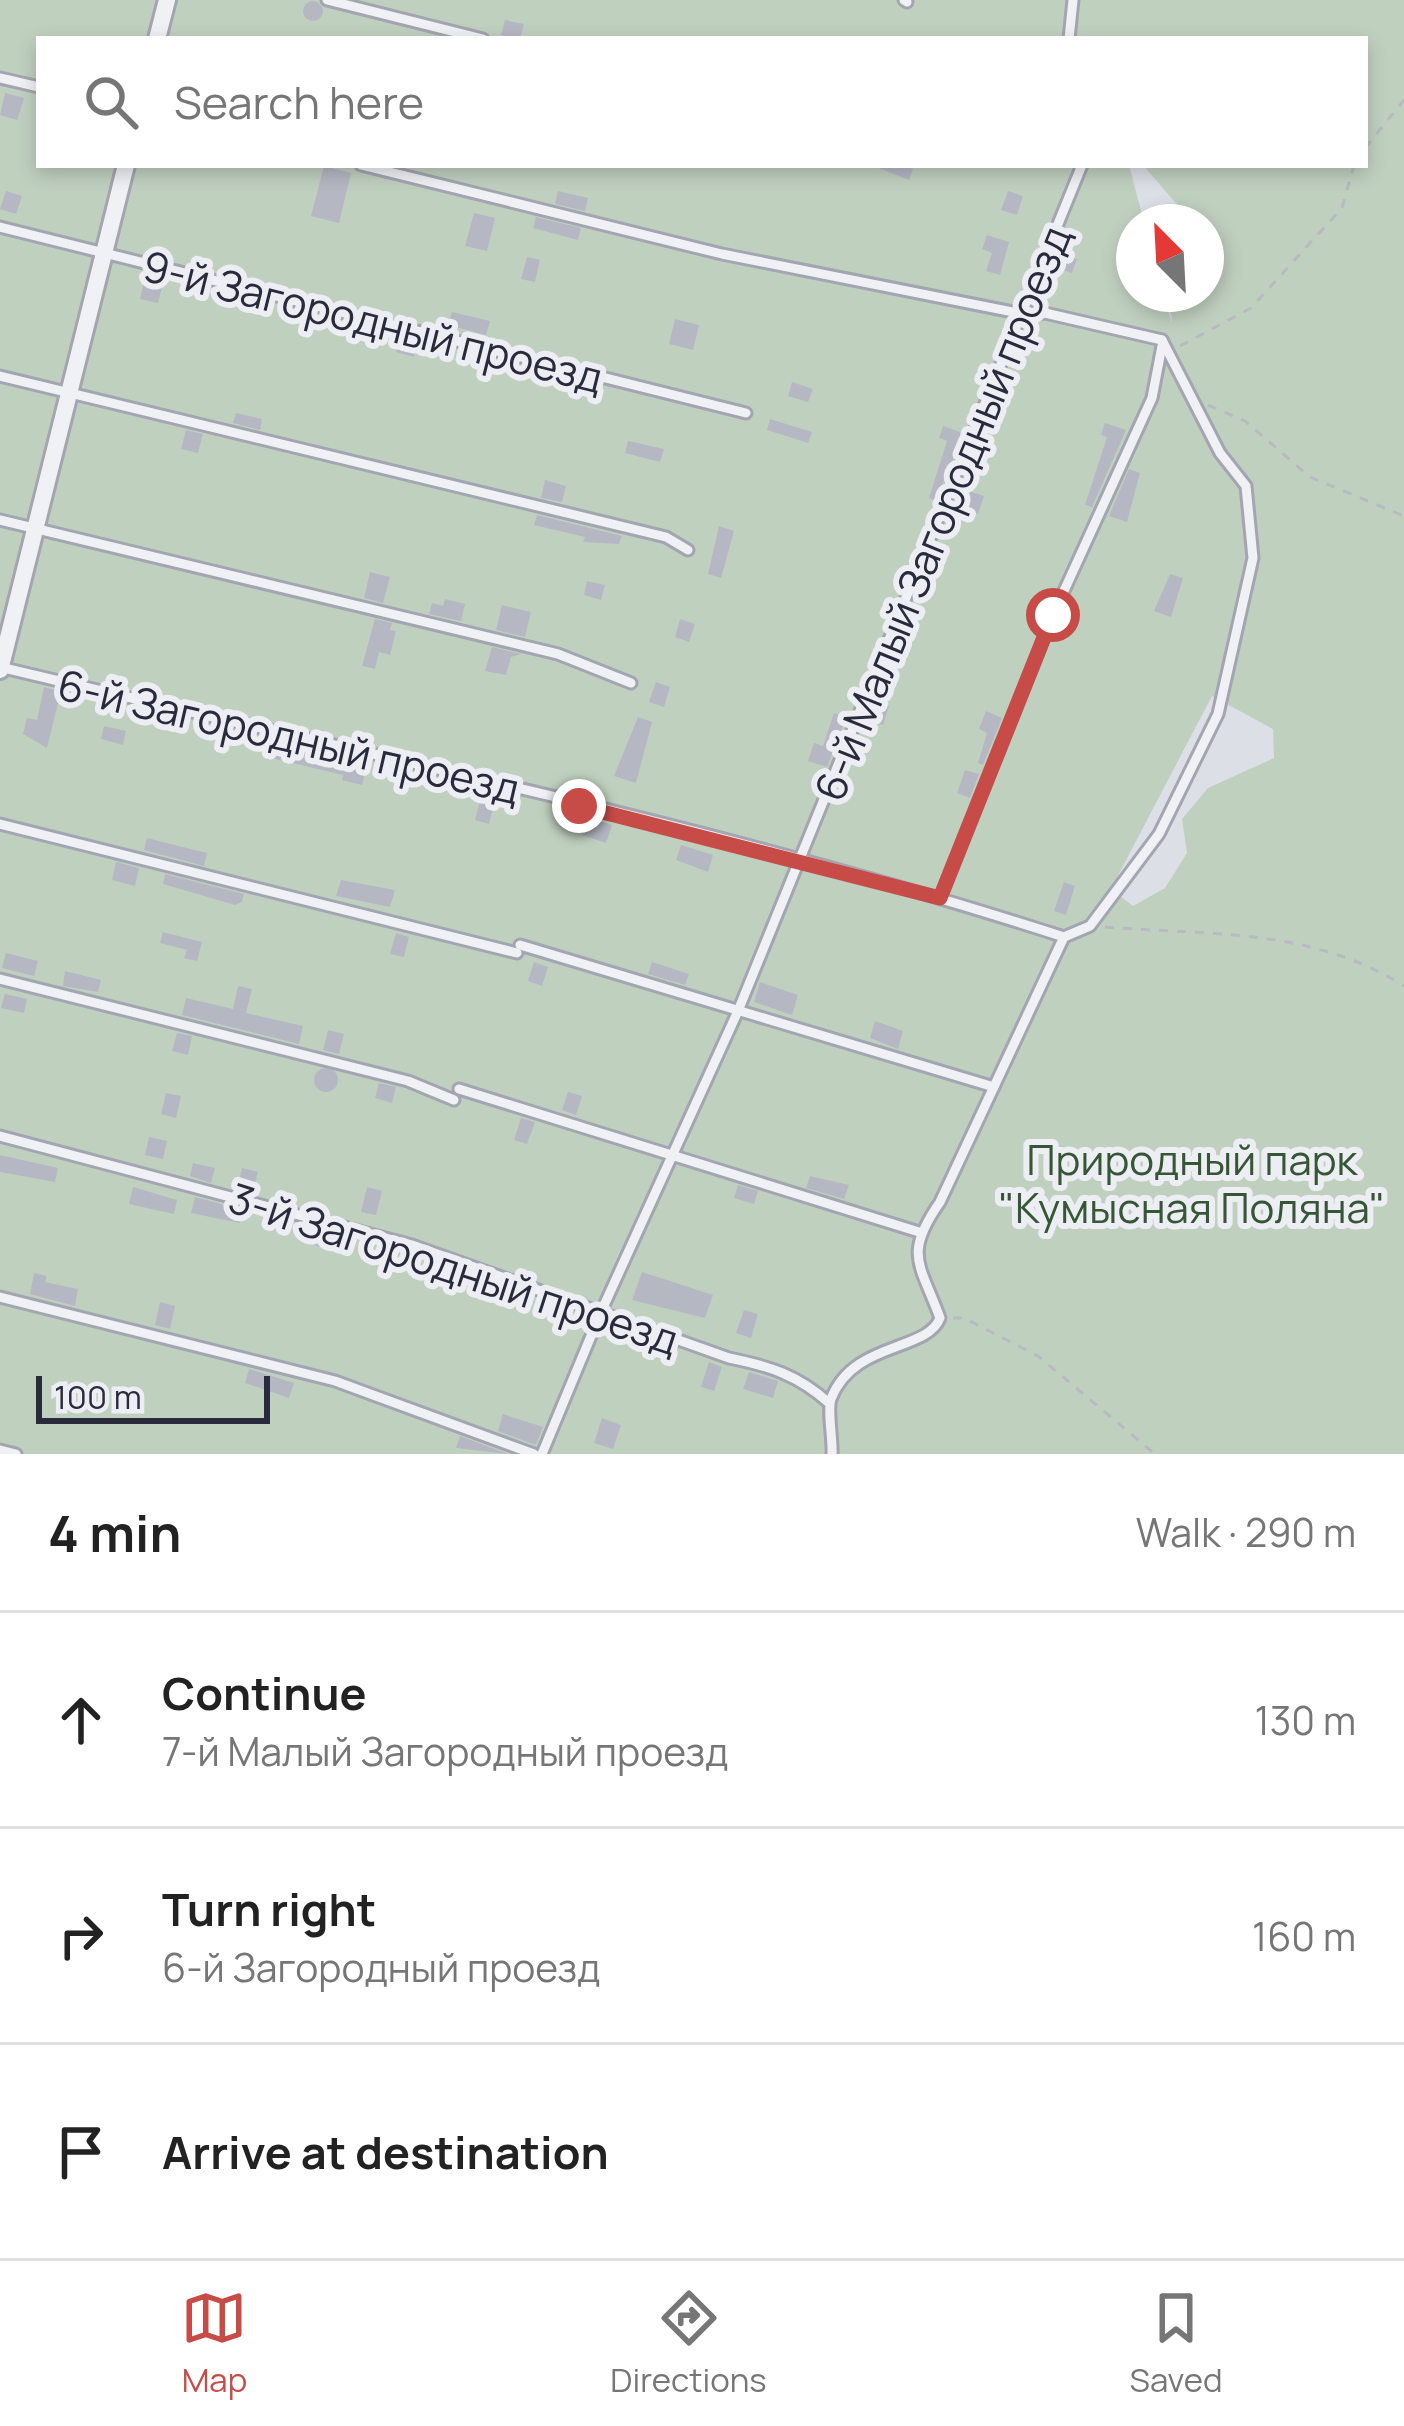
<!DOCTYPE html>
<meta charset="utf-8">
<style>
:root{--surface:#fff;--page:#f6f6f6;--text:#222;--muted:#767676;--line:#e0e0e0;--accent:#c74b47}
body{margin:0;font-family:Manrope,sans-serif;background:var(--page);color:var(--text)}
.compass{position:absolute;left:1116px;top:204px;width:108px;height:108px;border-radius:50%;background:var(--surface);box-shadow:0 6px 18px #0003;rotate:336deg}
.scale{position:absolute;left:36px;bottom:30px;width:234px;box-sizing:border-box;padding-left:12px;border:6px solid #282b3c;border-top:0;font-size:33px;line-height:42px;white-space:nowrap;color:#282b3c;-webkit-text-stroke:9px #edeef4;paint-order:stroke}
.stop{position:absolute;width:36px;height:36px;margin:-27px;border:9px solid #c74b47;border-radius:50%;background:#fff}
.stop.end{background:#c74b47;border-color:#fff;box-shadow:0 3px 12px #0008}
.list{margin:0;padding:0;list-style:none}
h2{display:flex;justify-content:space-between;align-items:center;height:156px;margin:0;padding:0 48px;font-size:51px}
h2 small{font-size:39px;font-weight:400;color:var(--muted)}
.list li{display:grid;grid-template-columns:78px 1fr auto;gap:36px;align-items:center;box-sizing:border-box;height:216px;padding:0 48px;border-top:3px solid var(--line)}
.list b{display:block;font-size:45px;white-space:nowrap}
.list p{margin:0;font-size:39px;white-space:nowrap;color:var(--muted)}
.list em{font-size:39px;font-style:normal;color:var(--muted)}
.icon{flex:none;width:66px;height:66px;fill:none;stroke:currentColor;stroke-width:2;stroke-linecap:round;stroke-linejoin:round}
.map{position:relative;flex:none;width:1404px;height:1454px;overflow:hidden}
.search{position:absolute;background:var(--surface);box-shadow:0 6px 18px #0003;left:36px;right:36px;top:36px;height:132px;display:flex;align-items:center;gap:30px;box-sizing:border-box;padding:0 42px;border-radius:0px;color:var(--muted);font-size:45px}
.sheet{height:804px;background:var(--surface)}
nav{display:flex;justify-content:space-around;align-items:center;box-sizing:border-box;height:168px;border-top:3px solid var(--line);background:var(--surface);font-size:33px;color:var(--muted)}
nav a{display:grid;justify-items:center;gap:6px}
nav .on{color:var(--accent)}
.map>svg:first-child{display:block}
.green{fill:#c0d0bf;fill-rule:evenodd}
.building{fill:#b5b8c3}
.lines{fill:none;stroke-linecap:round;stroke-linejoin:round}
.lane-casing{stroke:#a3a5b0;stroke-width:15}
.street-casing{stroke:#a3a5b0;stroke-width:22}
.path{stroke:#b8bac1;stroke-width:3;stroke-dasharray:9 9;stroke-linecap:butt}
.lane{stroke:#f0f1f5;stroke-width:9}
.street{stroke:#f0f1f5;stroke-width:16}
.route{stroke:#c74b47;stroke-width:15}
.labels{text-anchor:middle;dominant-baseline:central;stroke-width:12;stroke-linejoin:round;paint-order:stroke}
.street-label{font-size:42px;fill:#282b3c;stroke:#edeef4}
.park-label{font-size:42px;fill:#365736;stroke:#edeef4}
</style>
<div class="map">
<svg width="1404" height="1454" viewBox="0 0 1404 1454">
<rect width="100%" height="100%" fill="#dddfe7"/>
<path class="green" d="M0,0H1404V1454H0ZM39,39H1365V165H1143L1192,222H1206V294H1169L1172,324L1163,294H1134V222H1144L1129,165H39ZM1212,696L1273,729L1274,758L1208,788L1182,819L1187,853L1165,888L1133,906L1111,889Z"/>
<g class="building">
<circle cx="313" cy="11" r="10"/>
<path d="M505,20L524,24L520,39L501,35Z"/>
<path d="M5,93L24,98L17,120L0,115Z"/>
<path d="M871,165H902L913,169L909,180Z"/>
<path d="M324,166L351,173L339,223L311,216Z"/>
<path d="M6,191L22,196L16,214L0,209Z"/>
<path d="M558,191L588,198L585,211L555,204Z"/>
<path d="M1008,191L1023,196L1017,215L1001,210Z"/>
<path d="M474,213L495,218L487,251L465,246Z"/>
<path d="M536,217L581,228L578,240L533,228Z"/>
<path d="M987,235L1009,242L1000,275L986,271L992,253L982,249Z"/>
<path d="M1056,252L1077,259L1072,273L1052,266Z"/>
<path d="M527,257L540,260L535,282L521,279Z"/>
<path d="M144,282L162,287L158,303L140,299Z"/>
<path d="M452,312L490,321L486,335L448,325Z"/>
<path d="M675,319L699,325L693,350L669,344Z"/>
<path d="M400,336L418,340L414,357L396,352Z"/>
<path d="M792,382L813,389L808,402L788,396Z"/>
<path d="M236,413L262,419L260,430L233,423Z"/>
<path d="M770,419L812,432L808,443L767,430Z"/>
<path d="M1105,423L1126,430L1092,507L1085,505L1107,437L1101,435Z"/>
<path d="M943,426L963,433L936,501L929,498L947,441L939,438Z"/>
<path d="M186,430L203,434L198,453L181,449Z"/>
<path d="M628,441L664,449L660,462L625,453Z"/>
<path d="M1129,469L1140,473L1127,522L1109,516Z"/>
<path d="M545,480L566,486L562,502L541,498Z"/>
<path d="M960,488L984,496L978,514L953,506Z"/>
<path d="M537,515L622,536L619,544L583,542L585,537L534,525Z"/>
<path d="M719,526L734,531L721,578L708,574Z"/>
<path d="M370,572L390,577L383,603L364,598Z"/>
<path d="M1170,574L1183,578L1171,617L1154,611Z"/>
<path d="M587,581L605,585L601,600L584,595Z"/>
<path d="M445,599L465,604L461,621L429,614L432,603L443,606Z"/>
<path d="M502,605L531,612L525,637L496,630Z"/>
<path d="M375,619L392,623L390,630L396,631L390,655L379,652L375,669L362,666Z"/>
<path d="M680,619L695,624L689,642L675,637Z"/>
<path d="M492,647L521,654L511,657L506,675L485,671Z"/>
<path d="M656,682L670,687L664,707L649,702Z"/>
<path d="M44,687L78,696L75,707L58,703L47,748L23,734L27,718L37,720Z"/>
<path d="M874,701L889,706L883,725L867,720Z"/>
<path d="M986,711L1002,718L983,765L978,763L987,733L979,729Z"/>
<path d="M834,713L846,717L827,767L808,761L814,743L823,746Z"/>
<path d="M638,717L652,722L636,783L614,776Z"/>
<path d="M104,726L126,731L123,745L101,739Z"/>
<path d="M267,743L357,759L355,765L366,768L362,785L342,780L343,775L263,756Z"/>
<path d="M965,770L979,774L970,798L957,793Z"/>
<path d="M480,801L494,804L489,824L475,820Z"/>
<path d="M588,817L612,825L606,843L582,835Z"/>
<path d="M147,838L207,853L204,866L144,850Z"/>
<path d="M681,845L713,855L708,872L676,860Z"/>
<path d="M116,862L139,868L135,886L112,880Z"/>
<path d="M165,874L244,894L242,902L235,905L163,884Z"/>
<path d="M341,880L395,890L390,907L336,896Z"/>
<path d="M1064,882L1075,886L1066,915L1054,911Z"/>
<path d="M163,932L202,942L197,961L184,958L187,950L160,943Z"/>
<path d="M396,933L409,937L404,957L390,954Z"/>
<path d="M6,953L38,961L34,976L2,968Z"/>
<path d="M534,962L548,967L542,986L528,981Z"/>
<path d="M652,962L689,974L685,985L648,974Z"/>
<path d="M65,971L101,980L98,992L63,986Z"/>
<path d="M760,982L798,995L792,1015L754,1002Z"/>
<path d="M238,986L252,989L246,1013L303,1026L299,1044L182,1015L186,998L233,1009Z"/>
<path d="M5,994L27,999L24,1013L1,1008Z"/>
<path d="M875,1021L903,1031L898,1049L870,1038Z"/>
<path d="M328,1030L344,1034L339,1054L323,1050Z"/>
<path d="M177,1033L192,1036L188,1055L172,1051Z"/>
<circle cx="326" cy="1080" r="12"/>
<path d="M379,1083L396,1087L392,1103L375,1098Z"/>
<path d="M568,1092L582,1096L576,1115L562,1110Z"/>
<path d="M166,1093L181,1096L176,1118L161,1114Z"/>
<path d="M521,1118L535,1122L527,1144L514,1140Z"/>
<path d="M149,1137L167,1141L163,1159L145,1155Z"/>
<path d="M0,1155L58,1168L55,1182L0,1172Z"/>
<path d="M193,1163L215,1168L211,1183L190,1176Z"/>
<path d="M242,1168L258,1172L253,1191L237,1189Z"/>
<path d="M810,1176L849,1185L844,1199L806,1188Z"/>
<path d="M738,1185L758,1191L754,1204L734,1198Z"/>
<path d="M133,1187L177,1200L174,1214L129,1204Z"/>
<path d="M367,1187L382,1191L376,1215L361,1212Z"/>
<path d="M195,1197L244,1210L240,1223L191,1213Z"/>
<path d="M317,1229L335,1234L331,1249L313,1245Z"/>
<path d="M642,1272L713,1295L705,1318L632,1300Z"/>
<path d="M34,1273L47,1276L45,1282L78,1289L75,1306L30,1294Z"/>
<path d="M160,1302L175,1306L170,1329L155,1325Z"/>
<path d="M744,1310L758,1314L751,1338L736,1333Z"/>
<path d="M709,1362L722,1367L714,1391L701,1387Z"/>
<path d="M249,1369L294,1383L289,1398L245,1383Z"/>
<path d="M749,1372L778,1381L773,1398L743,1389Z"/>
<path d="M503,1414L543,1427L536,1445L498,1431Z"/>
<path d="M602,1418L621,1425L613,1449L594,1443Z"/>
<path d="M460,1436L508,1454L456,1448Z"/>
</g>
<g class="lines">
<g class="lane-casing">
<g id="lane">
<path d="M327,0L483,39"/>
<path d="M904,0L907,2"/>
<path d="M1069,39L1073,0"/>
<path d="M0,78L39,87"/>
<path d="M361,165L722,254L1023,314L1045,313L1162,340"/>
<path d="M0,227L746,413"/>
<path d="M0,376L666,537L688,550"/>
<path d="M0,520L558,654L631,683"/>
<path d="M0,667C354,752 718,825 1064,937"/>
<path d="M0,824L517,953"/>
<path d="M940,898L1053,615L1152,398L1162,346"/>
<path d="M1064,937L1090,926L1159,834L1218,714L1253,558L1246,486L1220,453L1162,340"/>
<path d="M520,945L994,1087"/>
<path d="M0,979L408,1081L454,1100"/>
<path d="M459,1089L919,1232"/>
<path d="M0,1136L412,1245L729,1358C769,1366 798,1375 829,1403"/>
<path d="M0,1297L335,1381L534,1454"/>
<path d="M0,1450L16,1454"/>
<path d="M542,1454L601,1312L738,1011L1082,165"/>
<path d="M832,1454C833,1439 827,1410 831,1399C853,1341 927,1352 940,1318C920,1263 903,1255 940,1202L1064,937"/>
</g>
</g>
<g class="street-casing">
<g id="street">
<path d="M157,39L167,0"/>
<path d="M0,670L126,165"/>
</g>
</g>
<g class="path">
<path d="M1365,148L1404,100"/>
<path d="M1180,346L1251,308L1342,208L1354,165"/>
<path d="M1208,405L1245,421L1310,477L1404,516"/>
<path d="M1105,927C1209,935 1313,928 1404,986"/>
<path d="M953,1318H964L1038,1356L1155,1454"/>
</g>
<use href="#lane" class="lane"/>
<use href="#street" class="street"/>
</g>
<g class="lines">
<path class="route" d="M579,806L940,898L1053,615"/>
</g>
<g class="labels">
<g class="street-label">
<text transform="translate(373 321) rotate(14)">9-й Загородный проезд</text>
<text transform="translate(942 513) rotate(-68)">6-й Малый Загородный проезд</text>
<text transform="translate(289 736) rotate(13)">6-й Загородный проезд</text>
<text transform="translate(454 1268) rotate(18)">3-й Загородный проезд</text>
</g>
<g class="park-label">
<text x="1192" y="1159">Природный парк<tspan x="1192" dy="48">"Кумысная Поляна"</tspan></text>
</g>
</g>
</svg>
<svg class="compass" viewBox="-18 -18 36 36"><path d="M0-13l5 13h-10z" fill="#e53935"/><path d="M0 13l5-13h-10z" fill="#767676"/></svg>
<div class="scale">100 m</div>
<div class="stop" style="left:1053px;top:615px"></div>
<div class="stop end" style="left:579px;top:806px"></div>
<div class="search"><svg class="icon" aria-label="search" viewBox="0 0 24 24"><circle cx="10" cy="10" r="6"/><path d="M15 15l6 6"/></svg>Search here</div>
</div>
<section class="sheet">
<h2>4 min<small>Walk · 290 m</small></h2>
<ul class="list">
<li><svg class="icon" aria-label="ahead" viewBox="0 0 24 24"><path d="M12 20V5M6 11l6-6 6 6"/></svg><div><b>Continue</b><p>7-й Малый Загородный проезд</p></div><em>130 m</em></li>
<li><svg class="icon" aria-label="right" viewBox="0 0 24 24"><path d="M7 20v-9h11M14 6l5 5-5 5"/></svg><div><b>Turn right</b><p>6-й Загородный проезд</p></div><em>160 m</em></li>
<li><svg class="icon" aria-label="arrive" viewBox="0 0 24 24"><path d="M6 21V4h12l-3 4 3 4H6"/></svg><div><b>Arrive at destination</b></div></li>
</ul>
</section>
<nav>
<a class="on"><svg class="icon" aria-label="map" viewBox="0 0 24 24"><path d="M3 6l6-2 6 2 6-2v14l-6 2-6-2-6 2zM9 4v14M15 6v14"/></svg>Map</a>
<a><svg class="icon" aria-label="directions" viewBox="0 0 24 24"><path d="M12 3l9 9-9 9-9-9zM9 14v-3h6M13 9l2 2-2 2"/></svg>Directions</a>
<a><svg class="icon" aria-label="saved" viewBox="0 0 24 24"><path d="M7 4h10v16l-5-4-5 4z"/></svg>Saved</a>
</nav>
